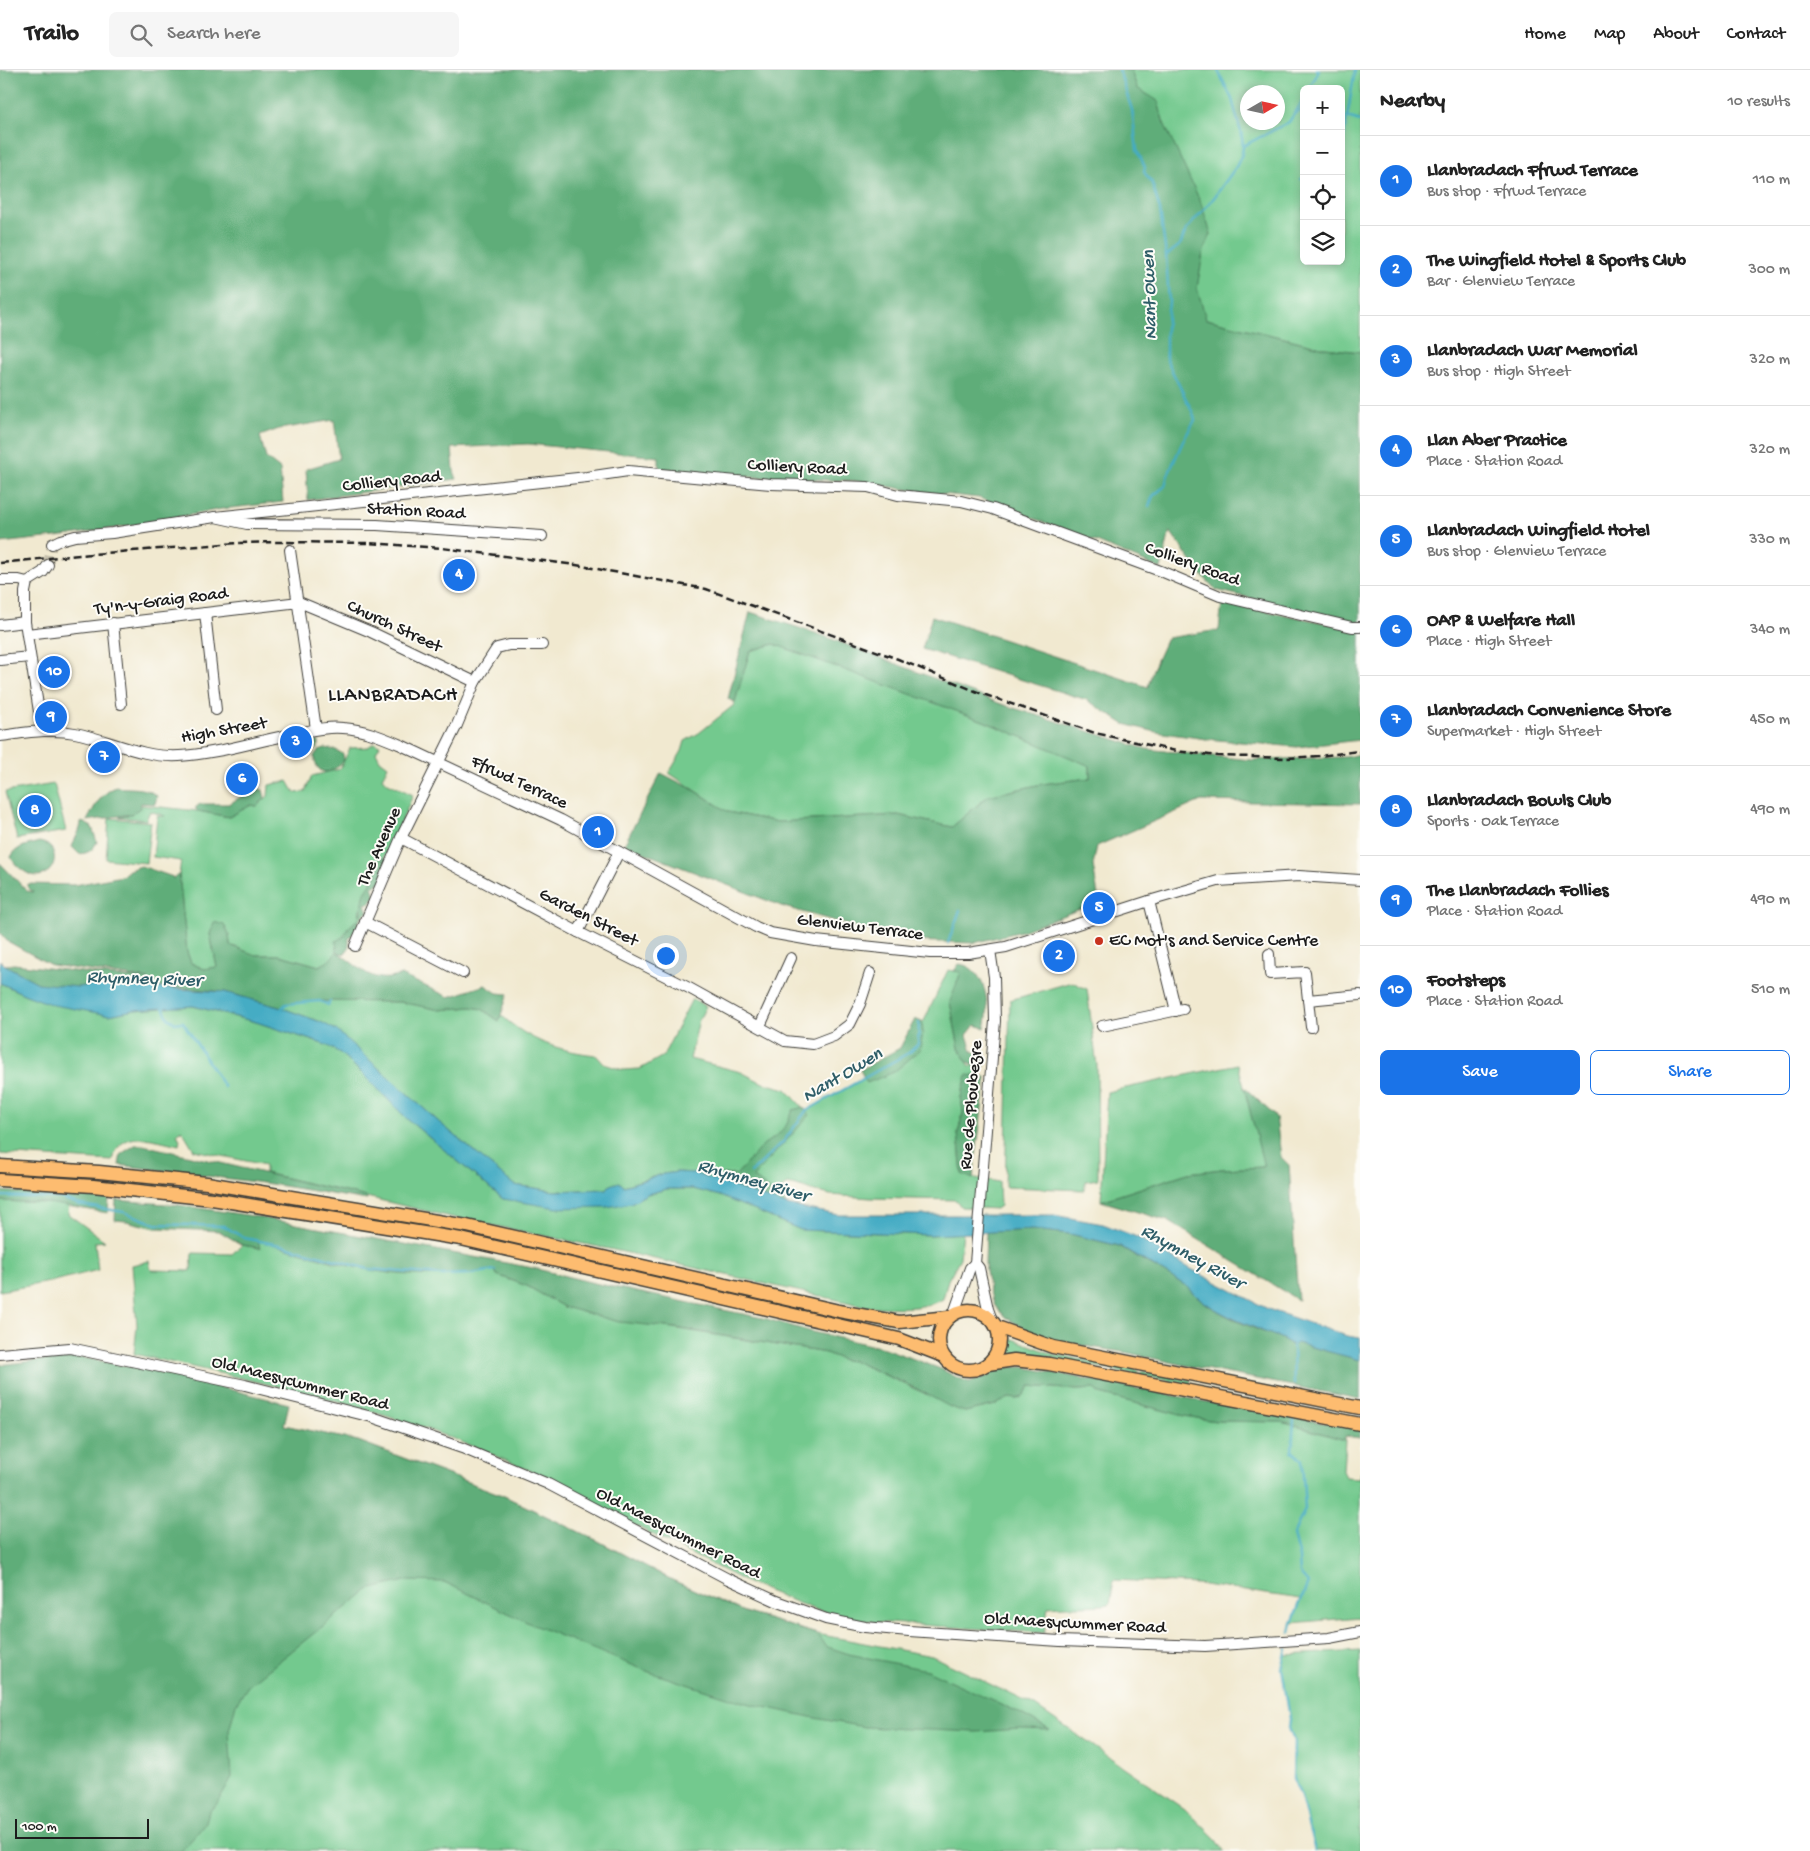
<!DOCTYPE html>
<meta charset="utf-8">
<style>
:root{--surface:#fff;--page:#f6f6f6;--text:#222;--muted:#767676;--line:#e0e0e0;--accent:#1a73e8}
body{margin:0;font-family:"Gochi Hand",sans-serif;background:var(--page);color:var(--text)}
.controls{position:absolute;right:15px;top:15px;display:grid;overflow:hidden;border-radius:8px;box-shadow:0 2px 8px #0003}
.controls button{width:45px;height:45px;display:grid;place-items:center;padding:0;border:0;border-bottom:1px solid var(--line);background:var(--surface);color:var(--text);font:25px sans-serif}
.compass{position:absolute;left:1240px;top:15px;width:45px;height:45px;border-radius:50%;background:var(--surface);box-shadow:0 2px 8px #0003;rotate:81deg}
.scale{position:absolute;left:15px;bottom:12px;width:134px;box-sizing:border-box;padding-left:5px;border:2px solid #1c1c1c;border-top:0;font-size:14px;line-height:18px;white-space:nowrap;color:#1c1c1c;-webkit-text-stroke:4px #fdfcf7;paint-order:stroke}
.you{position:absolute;left:665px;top:885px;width:18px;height:18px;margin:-12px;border:4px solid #fff;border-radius:50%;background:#1a73e8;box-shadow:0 0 0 8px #1a73e833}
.badge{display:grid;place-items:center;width:32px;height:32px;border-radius:50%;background:var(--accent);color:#fff;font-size:16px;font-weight:700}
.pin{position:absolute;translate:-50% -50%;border:2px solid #fff;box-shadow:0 1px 5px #0006}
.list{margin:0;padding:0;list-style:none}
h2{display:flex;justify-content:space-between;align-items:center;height:65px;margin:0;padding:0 20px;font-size:21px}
h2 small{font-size:16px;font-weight:400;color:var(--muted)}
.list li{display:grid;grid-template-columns:32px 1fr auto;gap:15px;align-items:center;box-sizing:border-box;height:90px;padding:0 20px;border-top:1px solid var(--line)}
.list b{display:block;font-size:19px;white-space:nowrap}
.list p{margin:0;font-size:16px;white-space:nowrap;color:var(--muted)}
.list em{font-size:16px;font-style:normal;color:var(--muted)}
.actions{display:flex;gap:10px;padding:15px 20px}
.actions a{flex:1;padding:11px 0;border:1px solid var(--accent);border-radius:8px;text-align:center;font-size:18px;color:var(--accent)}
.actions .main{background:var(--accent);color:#fff}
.icon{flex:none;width:28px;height:28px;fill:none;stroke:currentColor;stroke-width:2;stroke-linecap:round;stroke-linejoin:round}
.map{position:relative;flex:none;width:1360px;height:1781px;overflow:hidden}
header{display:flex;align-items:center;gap:30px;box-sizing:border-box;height:70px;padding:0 25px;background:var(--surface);border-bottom:1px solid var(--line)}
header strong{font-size:24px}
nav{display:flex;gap:28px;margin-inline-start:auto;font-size:18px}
.search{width:350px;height:45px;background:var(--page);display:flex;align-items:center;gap:12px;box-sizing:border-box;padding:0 18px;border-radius:8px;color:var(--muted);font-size:19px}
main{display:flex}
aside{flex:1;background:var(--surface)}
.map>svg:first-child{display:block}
.green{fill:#73c98e;stroke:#487255;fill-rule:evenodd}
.forest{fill:#5ead79;stroke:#3d644a}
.water{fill:#44acc4;stroke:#306470}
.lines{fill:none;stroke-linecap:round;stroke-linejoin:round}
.stream{stroke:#44acc4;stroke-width:2.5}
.minor-tunnel{stroke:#c6c0ac;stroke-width:10;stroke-dasharray:10 5;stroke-linecap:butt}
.minor-casing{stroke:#3c3b37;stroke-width:12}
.major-casing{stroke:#3c3b37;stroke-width:15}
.minor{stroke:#fff;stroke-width:10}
.major{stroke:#fdbc6f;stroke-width:12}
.rail{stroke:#1c1c1c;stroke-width:2.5;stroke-dasharray:8 4;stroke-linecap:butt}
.poi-dot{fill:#c8321e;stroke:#fdfcf7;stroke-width:2}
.labels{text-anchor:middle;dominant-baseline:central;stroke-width:4;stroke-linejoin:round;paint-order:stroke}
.street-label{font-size:18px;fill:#1c1c1c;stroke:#fdfcf7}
.poi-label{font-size:18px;fill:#1c1c1c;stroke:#fdfcf7;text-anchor:start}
.water-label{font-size:19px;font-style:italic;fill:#2e5d68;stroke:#fdfcf7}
.quarter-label{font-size:20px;letter-spacing:1px;fill:#1c1c1c;stroke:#fdfcf7}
</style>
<header>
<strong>Trailo</strong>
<div class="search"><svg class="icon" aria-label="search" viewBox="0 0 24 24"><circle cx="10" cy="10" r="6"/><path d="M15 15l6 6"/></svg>Search here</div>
<nav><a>Home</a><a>Map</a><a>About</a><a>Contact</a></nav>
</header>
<main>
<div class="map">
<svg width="1360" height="1781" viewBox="0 0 1360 1781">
<rect width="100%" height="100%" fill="#fdfcf7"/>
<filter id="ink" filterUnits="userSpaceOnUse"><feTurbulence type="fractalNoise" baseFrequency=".02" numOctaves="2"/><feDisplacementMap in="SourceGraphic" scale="10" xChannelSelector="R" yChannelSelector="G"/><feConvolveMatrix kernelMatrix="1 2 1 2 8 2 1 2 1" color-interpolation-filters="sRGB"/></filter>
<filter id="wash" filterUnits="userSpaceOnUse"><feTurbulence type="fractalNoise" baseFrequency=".0096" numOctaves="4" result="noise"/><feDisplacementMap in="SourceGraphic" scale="20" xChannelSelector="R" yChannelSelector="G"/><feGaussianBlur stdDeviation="1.12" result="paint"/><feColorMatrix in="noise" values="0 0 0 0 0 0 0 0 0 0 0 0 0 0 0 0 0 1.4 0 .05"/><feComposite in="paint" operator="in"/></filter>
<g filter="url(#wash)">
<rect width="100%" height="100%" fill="#f1e9d0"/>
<g class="green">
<path d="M1131,0H1360V282L1325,278L1206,249L1196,218L1203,183L1211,164L1163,51L1158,32L1137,18ZM1304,19H1341V191H1304ZM1248,22H1278V52H1248Z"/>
<path d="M774,574L877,607L1090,695V708L1042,714L988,726L952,757L898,745L778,752L728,742L669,703L682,681L685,671L699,663L734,635L740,610L750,581Z"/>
<path d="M374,673L380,675L376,682L380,690L388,696L382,708L388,713L413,725L387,785L375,794L377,804L371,812V816L360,839L359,848L348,858L337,882L328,892L319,896L280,885H255L230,875L229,864H210L217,897L204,899L191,893L187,882L179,804L181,791L153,787L157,746H165L150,741L146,750L119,747L131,744L142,735L198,741L229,747L251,735L257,736L268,726L269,715L288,711L295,723L305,722L312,706L340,699L350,678L368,677Z"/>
<path d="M54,714L66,761L17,769L5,722Z"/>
<path d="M109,748L151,752L146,793L106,789Z"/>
<path d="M948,900L961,902L950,932L959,978L969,995L982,998L980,1007L967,1006L961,1027L963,1042L958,1063L962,1104C974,1109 986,1109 999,1112L1000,1136L996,1139L961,1137L956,1130L871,1128L830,1125L788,1114L778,1122L786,1135L694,1103L678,1102L663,1104L623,1116L610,1115L608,1119L555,1121L514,1115L440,1053L336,961L321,952L282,938L286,934L320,931L401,932L440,940L471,937L482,939L499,951L501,945C529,971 559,981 596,985L604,994L623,1000L640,999L663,986L692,929L706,936L699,950L690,989L741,1002L763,1013L786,1019L806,1041L910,982L919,953L924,951Z"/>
<path d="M1072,912L1087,919L1097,996L1098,1109L1086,1111L1084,1120L1005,1117L1010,930Z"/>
<path d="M0,913L26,925L109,945L134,940L192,936L256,952L326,975L340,983L364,1005L407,1049L503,1129L631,1133L647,1124L667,1119H693L720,1126L801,1160L931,1165L963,1163L960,1188L948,1210L943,1229C920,1241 894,1237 869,1237L619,1181L451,1147L265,1103V1095L194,1080L182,1060L177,1064L180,1070L179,1075C155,1070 119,1056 113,1091L0,1084Z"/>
<path d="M1238,994L1265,1097L1222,1099L1188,1103L1101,1131L1107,1022Z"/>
<path d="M0,1131L48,1133L69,1136L68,1144L105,1171L95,1172L98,1200L50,1212L0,1221Z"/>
<path d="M257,1171C295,1178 331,1194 369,1200C411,1206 453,1207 495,1200L497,1205L527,1216L564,1237L648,1254L826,1283L843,1290L854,1291L965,1342L995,1335L1009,1328L1017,1329L1023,1326L1030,1316L1077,1320L1094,1319L1100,1324L1185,1346L1216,1351L1282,1352L1345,1370L1343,1401L1346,1407L1359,1408L1360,1402V1547L1292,1553L1301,1529L1197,1514L1114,1510L1110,1534C1089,1537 1069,1535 1048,1537L1044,1563L873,1552L813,1539L748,1513L579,1427C553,1410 526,1399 498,1387C381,1336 257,1312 134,1284L137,1256L132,1195L149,1191L151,1200L191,1201L192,1183L232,1184L242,1175L259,1178Z"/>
<path d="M1008,1267L1053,1284L1138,1300L1137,1305L1031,1284L1007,1283L1009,1274Z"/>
<path d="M1141,1301L1191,1310L1190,1315L1140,1305Z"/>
<path d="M255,1349L358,1371L502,1425L598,1471L672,1510L744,1542L817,1564L932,1586L1035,1636L1185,1739L1217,1770L1224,1781H0Z"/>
<path d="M1360,1581V1781H1315L1301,1727L1293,1708L1294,1671L1289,1658L1290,1649L1282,1598L1286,1585Z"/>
</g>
<g class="forest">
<path d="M0,0H1131L1137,18L1158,31L1163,51L1201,133L1211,164L1203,183L1197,218L1206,249L1325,278L1360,282V552H1353L1216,520L1198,501L1170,461L1161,499L1097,472L979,428L916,421L855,411L707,405L659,398V387L528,374L452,378L454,401L457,409L308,430L306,399L339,389L334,350L279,359L260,366L266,388L280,399L283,432L222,439L141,454L64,466L0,473Z"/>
<path d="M1222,532L1360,560V670L1297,677L1206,669L1156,662L1124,654L1087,630L922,579L932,546L1148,617L1153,599L1167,568L1219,560Z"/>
<path d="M750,542L821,565L1004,635L1146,679L1251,690L1346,687L1360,684V734L1201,731L1097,776L1093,795L1099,832L1022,861L974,873L907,871L784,837L624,775L661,703L696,721L728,742L778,752L898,745L952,757L988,726L1042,714L1090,708V696L986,652L774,574L750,581L735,632L728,629Z"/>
<path d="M300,669H311L319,672L317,679L306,685L293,680L292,673Z"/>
<path d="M325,678L336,680L343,684L344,690C333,704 317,709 314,686L319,680Z"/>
<path d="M116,717C129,719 146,716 157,726L155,734L141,733L140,738L131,744L87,751C94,737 101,723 116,717Z"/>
<path d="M256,718L263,720L265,728L257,736L251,735L229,747L198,741L195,738L200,734H229Z"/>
<path d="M81,751L92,757L97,772C92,781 89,783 79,784L72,777C75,767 81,761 81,751Z"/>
<path d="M39,772C67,776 53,817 27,803C19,798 15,795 11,787C16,776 29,775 39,772Z"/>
<path d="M382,788L389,789L382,812L372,817L376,826L370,833L365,834L368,842C361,847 358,850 358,859L349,868V878L344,884L338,883C361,897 372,916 401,905L449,927L485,915L497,923L508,924L499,951L482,939L471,937L440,940L401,932L320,931L286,934L282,938L225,922L185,918L102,914L78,917L55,916L38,913L5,895L14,894L123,907L149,909L51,895L7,871L0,863V793L27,821L33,822L28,818V814L75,815L122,806L129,800L141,796L173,807V809L179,804L187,882L191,893L204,899L217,897L210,864L214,852L224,855L229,864L230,875L255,885H280L319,896L327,892L337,882L336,871L344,866L348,858L359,848L365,822L377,804L375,794Z"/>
<path d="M959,894C986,897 991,937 985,958L975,955L967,965L972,981L984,986L985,996L979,997L966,991L959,978L950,932L961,902L954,901Z"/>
<path d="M915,949L922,952L923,963L920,980L894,1002L867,1013L860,1000L900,978Z"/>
<path d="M967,1005L986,1007L973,1109L962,1104L958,1063L963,1043L961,1027Z"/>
<path d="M1244,1017L1276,1047L1281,1087L1289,1095L1298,1230L1168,1151L1101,1131L1188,1103L1222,1099L1264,1097Z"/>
<path d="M803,1037L810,1045L753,1107L771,1121L765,1128L722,1112V1104L736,1105L764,1074L777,1066L787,1054L793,1040Z"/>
<path d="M135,1075H143L367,1127V1130L271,1114L119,1095L121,1084Z"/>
<path d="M0,1121L109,1128L108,1143L48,1133L0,1131Z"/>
<path d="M116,1130L178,1135L253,1146L533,1198L594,1213L767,1249L812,1262L884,1278L941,1299L956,1307L969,1312L981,1309L1001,1297H1023L1250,1340L1360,1359V1368L1345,1366V1370L1282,1352L1216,1351L1185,1346L1100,1324L1094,1319L1077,1320L1030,1316L1023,1326L1017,1329L1009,1328L995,1335L965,1342L950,1337L917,1319L854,1291L843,1290L826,1283L676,1258L619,1252L564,1237L527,1216L497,1205L495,1200C453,1207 407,1208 365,1199C329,1191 294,1178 258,1171L260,1178L242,1175L219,1161L155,1158L126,1151L115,1150Z"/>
<path d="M1033,1160L1070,1164L1119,1176L1188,1217C1205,1238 1236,1251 1261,1261C1273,1265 1284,1268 1293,1276L1296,1273L1360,1290V1329L1184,1295L1129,1283L1060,1272L1035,1265L1005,1247L995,1236L989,1220L985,1194L986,1162Z"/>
<path d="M74,1286L155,1301L289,1334L284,1355L358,1371L502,1425L598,1471L672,1510L744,1542L817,1564L825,1576L849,1584L927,1600L1016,1641L1050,1660L1020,1659L976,1662L864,1657L815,1648L746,1633L649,1602L531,1554L444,1512L405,1511L368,1520L248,1616L236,1634L229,1661L232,1707L216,1735L209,1741L206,1752L196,1765L181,1781H0V1295Z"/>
</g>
<path class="water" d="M0,890L5,895L38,913L78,917L102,914L225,922L282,938L321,952L336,960L355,977L440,1053L514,1115L555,1121L607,1119L610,1115L619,1112L624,1116L663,1104L678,1102L694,1103L786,1135L839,1145H1054L1103,1154L1137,1167L1191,1199L1268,1239L1347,1266L1360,1268V1290L1296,1273L1293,1276C1283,1267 1270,1265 1258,1259C1233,1249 1205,1237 1188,1217L1120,1176L1070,1164L1033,1160L931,1165L801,1160L720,1126L693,1119H667L647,1124L631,1133L607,1137L557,1138L503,1129L407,1049L364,1005L340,983L326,975L256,952L193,936L134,940L109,945L53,935L26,925L0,913Z"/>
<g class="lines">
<g class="stream">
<path d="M1119,0L1132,40L1137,80L1145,97L1144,102L1152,113L1160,140L1166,185L1169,232L1166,259V289L1193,343L1195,350L1183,371L1168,405L1165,416L1153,426L1149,436"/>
<path d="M1309,19L1319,1L1317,0"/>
<path d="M1296,43L1304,40"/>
<path d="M1347,47L1360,51"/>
<path d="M1243,76L1289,52L1304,29"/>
<path d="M1341,83L1355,0"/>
<path d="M1301,109H1304"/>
<path d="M1167,185L1180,175L1186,160L1213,129L1236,97L1242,84L1243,76L1241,62L1232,29L1218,1"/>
<path d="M948,873L960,840"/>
<path d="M163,937L168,948L175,953L183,952L224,1017"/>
<path d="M282,938L286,934L320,931L328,935L330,931"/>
<path d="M751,1103L784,1071L806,1041L910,982L918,974L919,953"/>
<path d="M0,1126L61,1128L81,1135L124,1142L156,1154L224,1156L244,1168L285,1176L368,1199L440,1205L470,1204L495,1200"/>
<path d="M1293,1273L1294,1314"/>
<path d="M1290,1563L1292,1553L1308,1513L1300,1504L1299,1488L1293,1465L1305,1439L1302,1390L1292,1381L1294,1349"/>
<path d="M1287,1579L1282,1598L1290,1649L1289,1658L1294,1671L1293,1708L1301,1727L1315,1781"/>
</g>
</g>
</g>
<g filter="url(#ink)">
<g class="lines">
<path class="minor-tunnel" d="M48,495L52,474"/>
<g class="minor-casing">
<g id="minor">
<path d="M215,447L587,407L628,401L771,414L868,417L898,425L961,431L993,439L1020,449L1163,502L1220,526L1352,557H1360"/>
<path d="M52,474L60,470L75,466L112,463L215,447L247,454L377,455L542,466"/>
<path d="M290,480L316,659"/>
<path d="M0,510H19L27,512"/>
<path d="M205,543L216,640"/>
<path d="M113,553L121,634"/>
<path d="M0,555L25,552"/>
<path d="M27,564L299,532L371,562L475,612"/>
<path d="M0,590L30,587"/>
<path d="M42,661L25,552V522L27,512L43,502L48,495"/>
<path d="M0,666C25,663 51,658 75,663C110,670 142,688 179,686C217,684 256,671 294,664C310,661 326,656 343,658C363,659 382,667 401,675L561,750L756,857L770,863L816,871L930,883H968L1006,877L1149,831L1218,811L1299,806L1360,810"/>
<path d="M401,768L578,862L689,918L785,971L813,974L834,966L850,954L860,934L870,903"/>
<path d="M1149,831L1176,941"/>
<path d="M365,852L463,903"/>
<path d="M578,862L619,782"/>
<path d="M355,876L401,768L457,655L475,612L497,578L509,575H542"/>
<path d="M990,880L994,907L995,951L975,1193L979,1198L988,1239L992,1250"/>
<path d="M1269,884L1270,904L1305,902L1311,957"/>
<path d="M1308,930L1360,925"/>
<path d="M760,956L791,888"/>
<path d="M1102,956L1183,939"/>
<path d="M954,1243L970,1198L975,1193"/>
<path d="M0,1284L70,1278L245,1315L372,1347L462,1378L548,1414L728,1509L776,1531L826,1549L865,1557L909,1561L1060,1571L1205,1576L1329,1568L1360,1562"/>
</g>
</g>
<g class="major-casing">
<g id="major">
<path d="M0,1096L99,1102L207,1113L467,1156L839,1241L899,1252L949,1247"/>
<path d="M0,1110L93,1116L212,1129L461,1169L899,1269L943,1286"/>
<circle cx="969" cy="1270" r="30"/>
<path d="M997,1257L1053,1277L1360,1338"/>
<path d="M988,1294L1014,1290L1049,1294L1360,1354"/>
</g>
</g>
<use href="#minor" class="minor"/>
<use href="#major" class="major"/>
<path class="rail" d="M0,493L79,485L238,473L278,472L367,473L442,478L576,495L706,519L898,589L980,623L1095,663L1176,681L1218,686L1286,688L1319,686L1360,681"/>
</g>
</g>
<circle class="poi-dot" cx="1099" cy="871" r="5"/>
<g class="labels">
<g class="street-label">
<text transform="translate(797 398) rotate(3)">Colliery Road</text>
<text transform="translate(392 412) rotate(-6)">Colliery Road</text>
<text transform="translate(416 442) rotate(3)">Station Road</text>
<text transform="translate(1192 495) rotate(20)">Colliery Road</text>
<text transform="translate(161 532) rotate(-7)">Ty'n-y-Graig Road</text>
<text transform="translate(394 557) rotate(25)">Church Street</text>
<text transform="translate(224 661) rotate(-10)">High Street</text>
<text transform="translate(519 713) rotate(25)">Ffrwd Terrace</text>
<text transform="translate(380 777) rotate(-66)">The Avenue</text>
<text transform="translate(588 848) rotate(27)">Garden Street</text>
<text transform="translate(860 858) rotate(7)">Glenview Terrace</text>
<text transform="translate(972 1035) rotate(-85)">Rue de Ploubezre</text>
<text transform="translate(300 1314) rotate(14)">Old Maesycwmmer Road</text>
<text transform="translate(678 1464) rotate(27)">Old Maesycwmmer Road</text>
<text transform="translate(1075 1554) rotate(3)">Old Maesycwmmer Road</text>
</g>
<g class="poi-label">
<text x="1109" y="871">EC Mot's and Service Centre</text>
</g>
<g class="water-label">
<text transform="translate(1151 225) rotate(-92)">Nant Owen</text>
<text transform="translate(144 910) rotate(2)">Rhymney River</text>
<text transform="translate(843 1006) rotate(-31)">Nant Owen</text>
<text transform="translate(753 1112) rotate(16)">Rhymney River</text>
<text transform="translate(1192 1188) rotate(29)">Rhymney River</text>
</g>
<g class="quarter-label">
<text x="393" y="626">LLANBRADACH</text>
</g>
</g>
</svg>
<div class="controls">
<button>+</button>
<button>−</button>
<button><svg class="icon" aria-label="locate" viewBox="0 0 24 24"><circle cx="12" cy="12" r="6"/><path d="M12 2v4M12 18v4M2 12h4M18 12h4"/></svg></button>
<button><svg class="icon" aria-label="layers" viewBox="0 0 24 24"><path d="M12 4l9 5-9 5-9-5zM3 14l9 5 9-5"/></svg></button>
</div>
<svg class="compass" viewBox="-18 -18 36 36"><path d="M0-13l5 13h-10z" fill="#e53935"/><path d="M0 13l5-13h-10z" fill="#767676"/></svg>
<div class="scale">100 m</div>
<div class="you"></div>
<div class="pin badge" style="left:598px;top:762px">1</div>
<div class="pin badge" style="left:1059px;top:886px">2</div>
<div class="pin badge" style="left:296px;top:672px">3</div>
<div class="pin badge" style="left:459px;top:505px">4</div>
<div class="pin badge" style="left:1099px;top:838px">5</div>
<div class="pin badge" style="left:242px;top:709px">6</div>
<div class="pin badge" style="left:104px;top:687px">7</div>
<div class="pin badge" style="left:35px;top:741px">8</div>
<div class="pin badge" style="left:51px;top:647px">9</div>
<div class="pin badge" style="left:54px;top:602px">10</div>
</div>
<aside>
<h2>Nearby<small>10 results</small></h2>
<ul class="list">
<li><span class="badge">1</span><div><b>Llanbradach Ffrwd Terrace</b><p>Bus stop · Ffrwd Terrace</p></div><em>110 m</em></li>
<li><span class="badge">2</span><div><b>The Wingfield Hotel &amp; Sports Club</b><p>Bar · Glenview Terrace</p></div><em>300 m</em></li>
<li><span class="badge">3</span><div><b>Llanbradach War Memorial</b><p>Bus stop · High Street</p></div><em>320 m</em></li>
<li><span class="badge">4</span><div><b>Llan Aber Practice</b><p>Place · Station Road</p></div><em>320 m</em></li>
<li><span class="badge">5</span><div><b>Llanbradach Wingfield Hotel</b><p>Bus stop · Glenview Terrace</p></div><em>330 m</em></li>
<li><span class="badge">6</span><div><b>OAP &amp; Welfare Hall</b><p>Place · High Street</p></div><em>340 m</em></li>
<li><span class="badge">7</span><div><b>Llanbradach Convenience Store</b><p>Supermarket · High Street</p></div><em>450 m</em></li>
<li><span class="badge">8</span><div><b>Llanbradach Bowls Club</b><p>Sports · Oak Terrace</p></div><em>490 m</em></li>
<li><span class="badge">9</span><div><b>The Llanbradach Follies</b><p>Place · Station Road</p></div><em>490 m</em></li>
<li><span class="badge">10</span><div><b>Footsteps</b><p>Place · Station Road</p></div><em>510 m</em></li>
</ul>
<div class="actions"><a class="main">Save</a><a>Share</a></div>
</aside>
</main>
